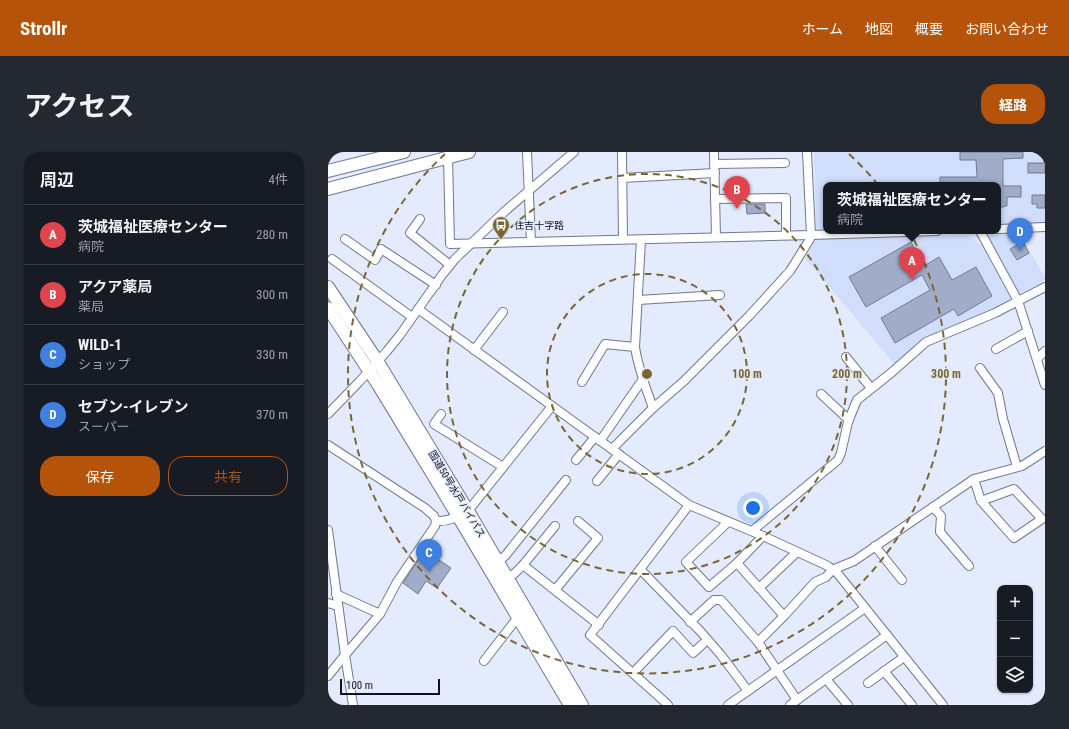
<!DOCTYPE html>
<html lang="ja">
<meta charset="utf-8">
<style>
:root{--surface:#171b24;--page:#242831;--text:#f1f3f6;--muted:#9ea1a6;--line:#363941;--accent:#b45309}
body{margin:0;font-family:"Roboto Condensed","Noto Sans JP",sans-serif;background:var(--page);color:var(--text)}
.controls{position:absolute;right:12px;bottom:12px;display:grid;overflow:hidden;border-radius:8px;box-shadow:0 1px 3px #0004}
.controls button{width:36px;height:36px;display:grid;place-items:center;padding:0;border:0;border-bottom:1px solid var(--line);background:var(--surface);color:var(--text);font:20px sans-serif}
.scale{position:absolute;left:12px;bottom:10px;width:100px;box-sizing:border-box;padding-left:4px;border:2px solid #0f131d;border-top:0;font-size:11px;line-height:14px;white-space:nowrap;color:#0f131d;-webkit-text-stroke:3px #e3ebfd;paint-order:stroke}
.you{position:absolute;left:425px;top:356px;width:14px;height:14px;margin:-10px;border:3px solid #fff;border-radius:50%;background:#1a73e8;box-shadow:0 0 0 6px #1a73e833}
.badge{display:grid;place-items:center;width:26px;height:26px;border-radius:50%;background:var(--accent);color:#fff;font-size:13px;font-weight:700}
.pin{position:absolute;translate:-50% -33px;filter:drop-shadow(0 1px 2px #0008)}
.pin::after{content:'';position:absolute;top:21px;width:14px;height:12px;background:inherit;clip-path:polygon(0 0,100% 0,50% 100%)}
.popup{position:absolute;left:495px;top:30px;width:178px;height:52px;box-sizing:border-box;display:grid;place-content:center;border-radius:8px;background:var(--surface);filter:drop-shadow(0 1px 3px #0005);font-size:13px;white-space:nowrap;color:var(--muted)}
.popup b{font-size:15px;color:var(--text)}
.popup::after{content:'';position:absolute;left:50%;top:100%;margin-left:-8px;border:8px solid transparent;border-top-color:var(--surface)}
.list{margin:0;padding:0;list-style:none}
h2{display:flex;justify-content:space-between;align-items:center;height:52px;margin:0;padding:0 16px;font-size:17px}
h2 small{font-size:13px;font-weight:400;color:var(--muted)}
.list li{display:grid;grid-template-columns:26px 1fr auto;gap:12px;align-items:center;box-sizing:border-box;height:60px;padding:0 16px;border-top:1px solid var(--line)}
.list b{display:block;font-size:15px;white-space:nowrap}
.list p{margin:0;font-size:13px;white-space:nowrap;color:var(--muted)}
.list em{font-size:13px;font-style:normal;color:var(--muted)}
.actions{display:flex;gap:8px;padding:12px 16px}
.actions a{flex:1;padding:9px 0;border:1px solid var(--accent);border-radius:16px;text-align:center;font-size:14px;color:var(--accent)}
.actions .main{background:var(--accent);color:#fff}
.icon{flex:none;width:22px;height:22px;fill:none;stroke:currentColor;stroke-width:2;stroke-linecap:round;stroke-linejoin:round}
.map{position:relative;flex:none;width:717px;height:553px;overflow:hidden;border-radius:16px}
header{display:flex;align-items:center;gap:24px;box-sizing:border-box;height:56px;padding:0 20px;background:var(--accent);color:#fff}
header strong{font-size:19px}
nav{display:flex;gap:22px;margin-inline-start:auto;font-size:14px}
.intro{display:flex;align-items:center;justify-content:space-between;box-sizing:border-box;height:96px;padding:0 24px}
h1{margin:0;font-size:28px}
.button{padding:10px 18px;border-radius:16px;background:var(--accent);color:#fff;font-size:14px;font-weight:700}
main{display:flex;gap:24px;padding:0 24px}
aside{flex:1;background:var(--surface);border-radius:16px;box-shadow:0 1px 3px #0004}
.map>svg:first-child{display:block}
.built{fill:#d1defb}
.building{fill:#a0acc8;stroke:#707b95}
.lines{fill:none;stroke-linecap:round;stroke-linejoin:round}
.minor-casing{stroke:#6d7892;stroke-width:10}
.highway-casing{stroke:#6d7892;stroke-width:14}
.minor{stroke:#fff;stroke-width:8}
.highway{stroke:#fff;stroke-width:12}
.ring{fill:none;stroke:#7a6635;stroke-width:2;stroke-dasharray:7 5}
.labels{text-anchor:middle;dominant-baseline:central;stroke-width:3;stroke-linejoin:round;paint-order:stroke}
.poi-label{font-size:10px;fill:#0f131d;stroke:#e3ebfd;text-anchor:start}
.street-label{font-size:10px;fill:#0f131d;stroke:#e3ebfd}
.centre{fill:#7a6635;stroke:#e3ebfd;stroke-width:2}
.ring-label{font-size:12px;text-anchor:middle;font-weight:bold;fill:#7a6635;stroke:#e3ebfd;stroke-width:3;stroke-linejoin:round;paint-order:stroke}
</style>
<header>
<strong>Strollr</strong>
<nav><a>ホーム</a><a>地図</a><a>概要</a><a>お問い合わせ</a></nav>
</header>
<div class="intro"><h1>アクセス</h1><a class="button">経路</a></div>
<main>
<aside>
<h2>周辺<small>4件</small></h2>
<ul class="list">
<li><span class="badge" style="background:#e0444e">A</span><div><b>茨城福祉医療センター</b><p>病院</p></div><em>280 m</em></li>
<li><span class="badge" style="background:#e0444e">B</span><div><b>アクア薬局</b><p>薬局</p></div><em>300 m</em></li>
<li><span class="badge" style="background:#3f7fe0">C</span><div><b>WILD-1</b><p>ショップ</p></div><em>330 m</em></li>
<li><span class="badge" style="background:#3f7fe0">D</span><div><b>セブン-イレブン</b><p>スーパー</p></div><em>370 m</em></li>
</ul>
<div class="actions"><a class="main">保存</a><a>共有</a></div>
</aside>
<div class="map">
<svg width="717" height="553" viewBox="0 0 717 553">
<rect width="100%" height="100%" fill="#e3ebfd"/>
<g class="built">
<path d="M486,0H717V72L670,73V33H498V78L488,79Z"/>
<path d="M663,79L691,80L717,126V128L707,134L691,141L660,88Z"/>
<path d="M638,83L653,93L684,150L596,189L568,214L477,106L489,87Z"/>
</g>
<g class="building">
<path d="M632,0H695V6L675,7V34H693V45H679V54H676V55H670V33H612V25H649L648,8H632Z"/>
<rect x="700" y="11" width="17" height="10"/>
<path d="M704,43H717V56H709V52H704Z"/>
<path d="M418,52H437V61L419,62Z"/>
<path d="M583,90L596,114L611,105L624,128L648,115L664,144L630,164L626,157L567,191L553,166L602,138L594,123L538,155L521,125Z"/>
<path d="M695,90L701,101L689,108L682,97Z"/>
<path d="M93,404L104,411L111,408L123,416L109,436L98,429L90,442L75,431Z"/>
</g>
<g class="lines">
<g class="minor-casing">
<g id="minor">
<path d="M199,0L203,90"/>
<path d="M294,0L295,87"/>
<path d="M386,0L388,85"/>
<path d="M120,5L122,92L483,83L609,79"/>
<path d="M386,12L457,11"/>
<path d="M294,26L387,21"/>
<path d="M387,47L458,46V83"/>
<path d="M92,67L82,81L122,113"/>
<path d="M670,77L717,75"/>
<path d="M652,79L690,149L717,233"/>
<path d="M17,87L47,108L53,97L108,133"/>
<path d="M313,88L307,195C310,216 318,236 325,256"/>
<path d="M4,107L84,165"/>
<path d="M310,148L392,143"/>
<path d="M90,157L361,353L435,384L500,414L510,422L615,553"/>
<path d="M668,197L700,179"/>
<path d="M146,198L175,160"/>
<path d="M518,205L543,236"/>
<path d="M709,207L717,199"/>
<path d="M652,216L670,241L675,267L689,315"/>
<path d="M254,230L277,192L307,195"/>
<path d="M493,242L521,268"/>
<path d="M0,262L31,230L59,199L72,183L114,123L127,107L176,60L246,0"/>
<path d="M113,262L106,272L175,315"/>
<path d="M272,289L315,227"/>
<path d="M0,293L97,356L106,364L108,369L107,374L69,430L52,462L17,503L0,524"/>
<path d="M284,297L325,256L356,229L422,163L462,119L482,87L483,83L479,0"/>
<path d="M248,308L267,285"/>
<path d="M646,327L653,349L686,386L714,367L686,337L653,349"/>
<path d="M269,329L291,302"/>
<path d="M605,355L613,364L612,380L641,414"/>
<path d="M108,369C120,370 130,365 140,359L224,254"/>
<path d="M400,370L358,410L381,435L409,411L435,384"/>
<path d="M0,378L17,503L25,553"/>
<path d="M424,379L510,308L513,301L520,270L529,248L563,221L598,190L667,161L717,135"/>
<path d="M547,394L574,428"/>
<path d="M169,410L177,404L238,328"/>
<path d="M409,411L456,464"/>
<path d="M195,413L227,374"/>
<path d="M312,417L373,480L393,503L420,539"/>
<path d="M178,425L186,422L195,413L271,473"/>
<path d="M431,436L469,400"/>
<path d="M227,438L270,386L250,369"/>
<path d="M8,442L52,462"/>
<path d="M0,451L10,454"/>
<path d="M362,470L386,448H393L430,490L469,548"/>
<path d="M430,490L456,464L487,430L498,425L504,418L526,409L646,327L694,314L717,299"/>
<path d="M156,509L190,465"/>
<path d="M556,519L584,553"/>
<path d="M305,521L345,479L365,501L379,488"/>
<path d="M498,527L520,553"/>
<path d="M540,531L576,505"/>
<path d="M340,553L337,550L262,483L361,353"/>
<path d="M400,553L537,456"/>
<path d="M462,553L559,483"/>
</g>
</g>
<g class="highway-casing">
<g id="highway">
<path d="M0,19L76,0"/>
<path d="M0,37L141,0"/>
<path d="M0,135L50,210L140,359L254,553"/>
<path d="M0,156L51,234L130,364L242,553"/>
</g>
</g>
<use href="#minor" class="minor"/>
<use href="#highway" class="highway"/>
</g>
<g class="ring">
<circle cx="319" cy="222" r="100"/>
<circle cx="319" cy="222" r="200"/>
<path d="M521 2A299 299 0 1 1 117 2"/>
</g>
<defs>
<g id="bus-pin" transform="scale(0.9)"><path d="M0 17L-7.5 6A9.5 9.5 0 1 1 7.5 6Z" fill="#7a6635" stroke="#e3ebfd"/><path d="M-5-6H5V4H4V6H2V4H-2V6H-4V4H-5ZM-3.5-4V0h7V-4ZM-3.5 1.2v1.5H-2V1.2ZM2 1.2v1.5H3.5V1.2Z" fill="#fff"/></g>
</defs>
<g fill-rule="evenodd">
<use href="#bus-pin" x="173" y="73"/>
</g>
<g class="labels">
<g class="poi-label">
<text x="186" y="73">住吉十字路</text>
</g>
<g class="street-label">
<text transform="translate(129 342) rotate(59)">国道50号水戸バイパス</text>
</g>
</g>
<circle cx="319" cy="222" r="6" class="centre"/>
<g class="ring-label">
<text x="419" y="226">100 m</text>
<text x="519" y="226">200 m</text>
<text x="618" y="226">300 m</text>
</g>
</svg>
<div class="controls">
<button>+</button>
<button>−</button>
<button><svg class="icon" aria-label="layers" viewBox="0 0 24 24"><path d="M12 4l9 5-9 5-9-5zM3 14l9 5 9-5"/></svg></button>
</div>
<div class="scale">100 m</div>
<div class="you"></div>
<div class="pin badge" style="left:584px;top:128px;background:#e0444e">A</div>
<div class="popup"><b>茨城福祉医療センター</b>病院</div>
<div class="pin badge" style="left:409px;top:57px;background:#e0444e">B</div>
<div class="pin badge" style="left:101px;top:420px;background:#3f7fe0">C</div>
<div class="pin badge" style="left:692px;top:99px;background:#3f7fe0">D</div>
</div>
</main>
